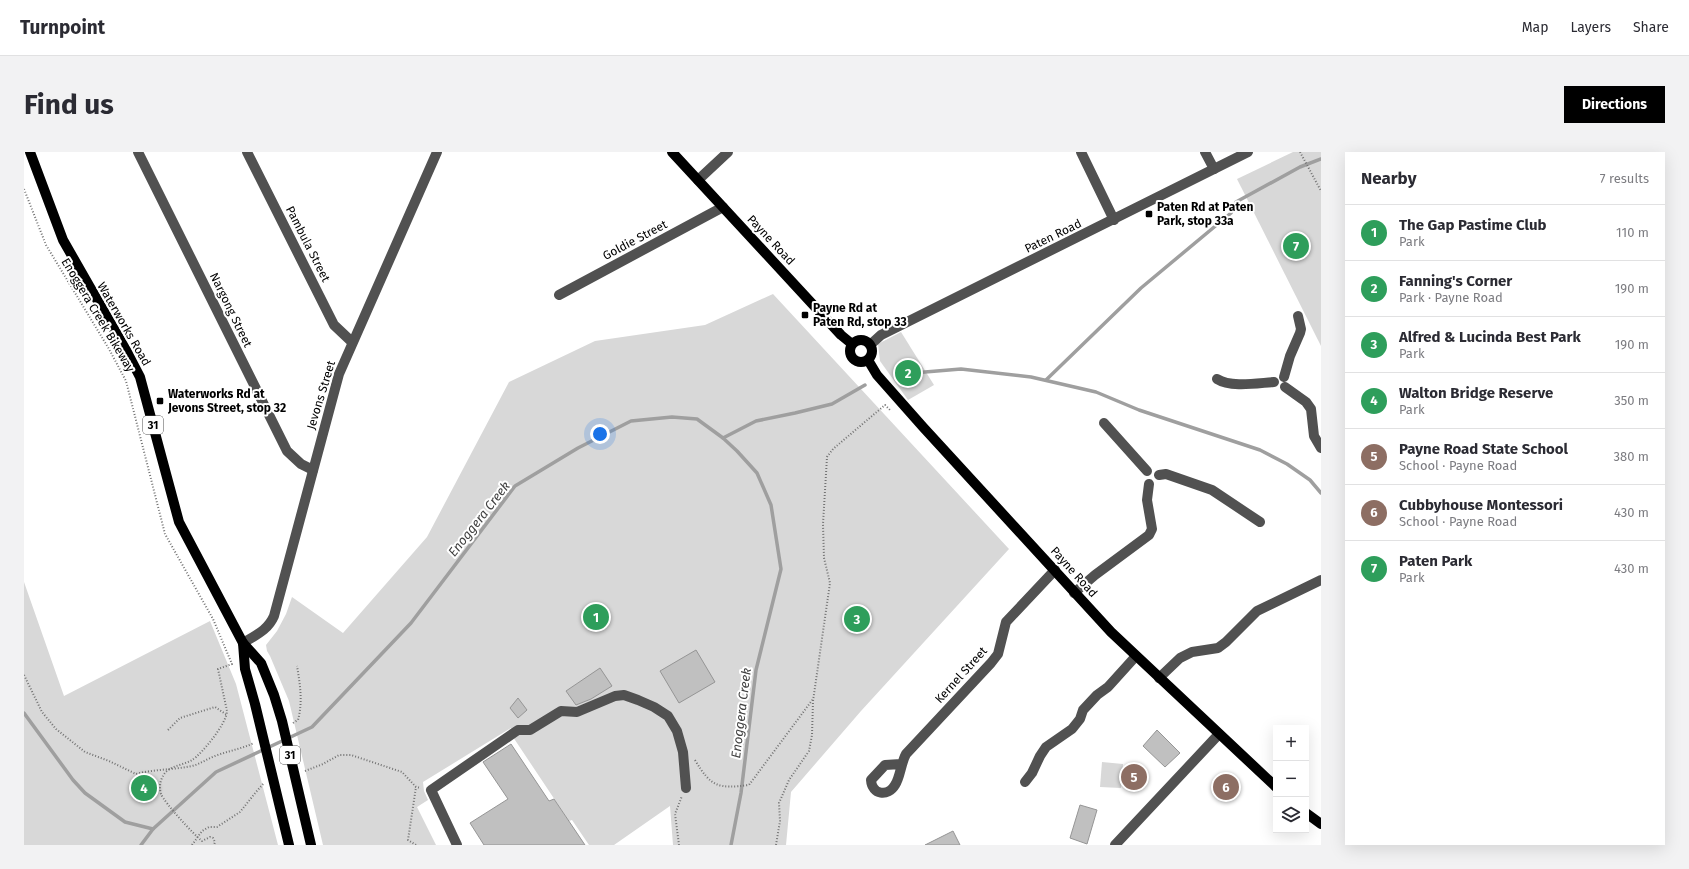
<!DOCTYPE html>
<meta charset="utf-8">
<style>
:root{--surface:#fff;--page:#f2f2f3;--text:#2b2b33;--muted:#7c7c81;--line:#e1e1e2;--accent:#000}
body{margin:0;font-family:"Fira Sans",sans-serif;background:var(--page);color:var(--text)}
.controls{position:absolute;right:12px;bottom:12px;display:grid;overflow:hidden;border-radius:0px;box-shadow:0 4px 16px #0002}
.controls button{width:36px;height:36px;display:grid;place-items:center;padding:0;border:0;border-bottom:1px solid var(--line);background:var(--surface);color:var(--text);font:20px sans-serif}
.you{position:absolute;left:576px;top:282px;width:14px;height:14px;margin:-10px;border:3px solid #fff;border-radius:50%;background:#1a73e8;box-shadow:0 0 0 6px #1a73e833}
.badge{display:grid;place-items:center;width:26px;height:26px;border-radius:50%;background:var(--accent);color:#fff;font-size:13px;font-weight:700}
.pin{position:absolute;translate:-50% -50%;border:2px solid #fff;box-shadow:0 1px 4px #0006}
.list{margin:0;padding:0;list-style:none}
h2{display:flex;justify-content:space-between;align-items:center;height:52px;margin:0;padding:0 16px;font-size:17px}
h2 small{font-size:13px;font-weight:400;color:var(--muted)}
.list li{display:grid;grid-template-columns:26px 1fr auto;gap:12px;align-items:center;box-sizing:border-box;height:56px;padding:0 16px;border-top:1px solid var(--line)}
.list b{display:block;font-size:15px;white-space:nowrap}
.list p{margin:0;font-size:13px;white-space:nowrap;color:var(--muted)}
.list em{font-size:13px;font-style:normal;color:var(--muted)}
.icon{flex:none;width:22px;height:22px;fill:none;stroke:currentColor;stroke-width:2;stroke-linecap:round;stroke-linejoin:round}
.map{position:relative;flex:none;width:1297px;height:693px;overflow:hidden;border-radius:0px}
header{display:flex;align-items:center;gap:24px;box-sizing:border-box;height:56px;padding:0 20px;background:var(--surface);border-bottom:1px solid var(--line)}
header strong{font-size:19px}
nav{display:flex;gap:22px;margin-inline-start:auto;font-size:14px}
.intro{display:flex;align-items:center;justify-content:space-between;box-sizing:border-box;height:96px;padding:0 24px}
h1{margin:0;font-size:28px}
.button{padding:10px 18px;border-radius:0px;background:var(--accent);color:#fff;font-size:14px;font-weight:700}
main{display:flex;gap:24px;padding:0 24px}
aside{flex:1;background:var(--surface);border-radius:0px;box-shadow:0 4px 16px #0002}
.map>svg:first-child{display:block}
.green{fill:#d8d8d8}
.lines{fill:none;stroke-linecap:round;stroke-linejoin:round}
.stream{stroke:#9f9f9f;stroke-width:3.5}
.building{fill:#c0c0c0;stroke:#959595}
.path{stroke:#737373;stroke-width:2;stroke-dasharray:1 2;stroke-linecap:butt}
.minor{stroke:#515151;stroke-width:10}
.major{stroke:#000;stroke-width:10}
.poi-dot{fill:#000;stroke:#fff;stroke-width:1.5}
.labels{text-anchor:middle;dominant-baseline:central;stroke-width:4;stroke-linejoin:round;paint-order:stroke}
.shield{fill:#fff;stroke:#4c4c4c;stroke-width:1}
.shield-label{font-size:11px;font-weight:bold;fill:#000}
.poi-label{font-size:12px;font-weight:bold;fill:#000;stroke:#fff;text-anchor:start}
.street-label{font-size:12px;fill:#000;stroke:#fff}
.water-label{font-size:13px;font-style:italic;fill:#404040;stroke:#fff}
</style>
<header>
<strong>Turnpoint</strong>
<nav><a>Map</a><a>Layers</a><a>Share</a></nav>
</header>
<div class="intro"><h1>Find us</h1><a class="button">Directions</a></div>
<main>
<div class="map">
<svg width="1297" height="693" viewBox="0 0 1297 693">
<rect width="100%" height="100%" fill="#fff"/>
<g class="green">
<path d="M1269,0H1297V194L1213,27Z"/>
<path d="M749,142L985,397L837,559L767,640L762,693H649L646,654L590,693H565L548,668L545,669L489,585L487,576L399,630L400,639L404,648L393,655L412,693H299L265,549L246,504L243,499L242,493L253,479L262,462L268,445L319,481L403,385L485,230L571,189L681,173Z"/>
<path d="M877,180L910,233L884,248L856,209L854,192Z"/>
<path d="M0,430L40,544L186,469L212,532L254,693H0Z"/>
<path d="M1078,610L1099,612L1097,636L1076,635Z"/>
</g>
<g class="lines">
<g class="stream">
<path d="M877,222L937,217L1007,225L1072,240L1115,258L1236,298L1263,312L1286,328L1297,341"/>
<path d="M1022,228L1117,136L1207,61L1212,50L1276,15L1297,7"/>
<path d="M699,286L732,269L771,261L808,252L841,233"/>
<path d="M0,561L49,628L61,641L101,670L129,677L192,620L288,575L387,471L491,334L554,296L607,269L648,265L673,267L699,286L713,299L733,321L747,353L757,417L732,518L717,641L707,693"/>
<path d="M117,693L129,677"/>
</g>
</g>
<g class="building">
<path d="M672,498L691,530L655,551L636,519Z"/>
<path d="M576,516L588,534L567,547L552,553L542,539Z"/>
<path d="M494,546L503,558L494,566L486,556Z"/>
<path d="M1133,578L1156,601L1141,615L1119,594Z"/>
<path d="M487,592L525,649L530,647L561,693H460L446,671L484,647L459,610Z"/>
<path d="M1056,653L1073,658L1063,692L1046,686Z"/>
<path d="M929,679L936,693H901Z"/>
</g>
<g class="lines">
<g class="path">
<path d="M1276,0L1297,39"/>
<path d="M0,37L22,93L85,197L102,229L141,382L189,467L208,512L194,517L203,559C203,571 178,602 168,608C158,614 145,613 139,624C136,629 135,636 137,642C140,650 169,682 178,689L186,685L189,686L191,690L190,693"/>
<path d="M0,523L18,560L32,577L61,600L85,609L112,622C130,617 149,618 168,614C176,612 183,607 191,604C204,599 217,597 230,591"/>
<path d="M269,571L274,568C279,550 276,532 273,514"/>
<path d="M144,578L156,566L191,555L203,563"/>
<path d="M671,608C687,635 694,637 725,633L789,547"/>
<path d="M281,619L299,612L315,603H327L378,620L392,635L397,636"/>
<path d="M168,693L178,679L185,675H193L216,660L232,640L240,631"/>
<path d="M392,693L384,688L392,635"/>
<path d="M655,693L651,662L658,644"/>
<path d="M752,693L756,669L755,651L765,628L785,599L788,583L789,549L806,431L800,406L799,372L803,305L809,297L861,253L867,259"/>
</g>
<g class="minor">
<path d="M114,0L263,299L277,312L289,318"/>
<path d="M223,0L310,173L328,190"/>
<path d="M1057,0L1090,68"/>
<path d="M1181,0L1190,17"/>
<path d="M674,28L704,0"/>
<path d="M535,143L699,55"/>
<path d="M846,193L857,183L1224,0"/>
<path d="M1260,225L1266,204L1276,181L1277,177L1274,164"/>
<path d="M1193,227C1207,236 1234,231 1250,230"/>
<path d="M1261,235L1282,250L1287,257L1290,284L1297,296"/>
<path d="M1080,271L1123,319"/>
<path d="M1135,323L1142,322L1188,338L1236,370"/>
<path d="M1050,441L1071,423L1125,383L1128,377L1123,348L1125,332"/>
<path d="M219,491C232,483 244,478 250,464L315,222L413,0"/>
<path d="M1135,526L1156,506L1168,500L1194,496L1202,490L1233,459L1297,428"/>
<path d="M877,612L861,613L847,628C848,643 864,645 871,633C876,626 877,611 882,602L967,511L974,502L982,470L1031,418"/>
<path d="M1001,630L1008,621L1016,604L1022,595L1048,577L1056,567L1059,558L1073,543L1084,535L1112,504"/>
<path d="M433,693L407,638L494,578H506L537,559L553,560L591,544L600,543L614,548L630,555L644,564L653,579L659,600L662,636"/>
<path d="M1091,693L1195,582"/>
</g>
<g class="major">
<path d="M6,0L39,88L103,200L116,225L155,370L219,491L237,511L250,543L258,569L287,693"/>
<path d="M648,0L817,183L828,192"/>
<circle cx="837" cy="199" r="11"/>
<path d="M844,208L853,223L899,275L1087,480L1252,635"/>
<path d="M219,491L221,517L231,552L265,693"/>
<path d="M1282,661L1297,672"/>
</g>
</g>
<g class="poi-dot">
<rect x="1121" y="58" width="8" height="8" rx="2"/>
<rect x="777" y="159" width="8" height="8" rx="2"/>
<rect x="132" y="245" width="8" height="8" rx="2"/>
</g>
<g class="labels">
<g class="shield">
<rect x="119" y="264" width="20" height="18" rx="3"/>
<rect x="256" y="594" width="20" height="18" rx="3"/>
</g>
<g class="shield-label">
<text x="129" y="273">31</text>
<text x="266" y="603">31</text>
</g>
<g class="poi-label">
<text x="1133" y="55">Paten Rd at Paten<tspan x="1133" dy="14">Park, stop 33a</tspan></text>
<text x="789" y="156">Payne Rd at<tspan x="789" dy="14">Paten Rd, stop 33</tspan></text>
<text x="144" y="242">Waterworks Rd at<tspan x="144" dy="14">Jevons Street, stop 32</tspan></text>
</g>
<g class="street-label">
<text transform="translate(1029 84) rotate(-26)">Paten Road</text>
<text transform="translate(611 88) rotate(-28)">Goldie Street</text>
<text transform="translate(747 88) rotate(47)">Payne Road</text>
<text transform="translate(284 92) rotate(63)">Pambula Street</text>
<text transform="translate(207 158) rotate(64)">Nargong Street</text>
<text transform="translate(74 163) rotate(59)">Enoggera Creek Bikeway</text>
<text transform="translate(100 172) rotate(60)">Waterworks Road</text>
<text transform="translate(297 243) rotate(-73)">Jevons Street</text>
<text transform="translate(1050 420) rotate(48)">Payne Road</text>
<text transform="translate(937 523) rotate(-48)">Kernel Street</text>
</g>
<g class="water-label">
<text transform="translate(455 367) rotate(-52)">Enoggera Creek</text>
<text transform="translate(717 561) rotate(-83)">Enoggera Creek</text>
</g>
</g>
</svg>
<div class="controls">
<button>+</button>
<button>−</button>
<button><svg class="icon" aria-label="layers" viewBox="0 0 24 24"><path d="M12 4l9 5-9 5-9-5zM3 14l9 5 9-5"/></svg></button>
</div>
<div class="you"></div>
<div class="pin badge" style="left:572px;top:465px;background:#2e9e5b">1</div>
<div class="pin badge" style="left:884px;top:221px;background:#2e9e5b">2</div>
<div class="pin badge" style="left:833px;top:467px;background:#2e9e5b">3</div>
<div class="pin badge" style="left:120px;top:636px;background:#2e9e5b">4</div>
<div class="pin badge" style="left:1110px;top:625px;background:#8d6e63">5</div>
<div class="pin badge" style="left:1202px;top:635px;background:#8d6e63">6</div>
<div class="pin badge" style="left:1272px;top:94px;background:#2e9e5b">7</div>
</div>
<aside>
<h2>Nearby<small>7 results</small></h2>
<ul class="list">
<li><span class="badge" style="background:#2e9e5b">1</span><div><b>The Gap Pastime Club</b><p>Park</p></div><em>110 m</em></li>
<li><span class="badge" style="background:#2e9e5b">2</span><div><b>Fanning's Corner</b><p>Park · Payne Road</p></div><em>190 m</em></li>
<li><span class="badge" style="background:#2e9e5b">3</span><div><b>Alfred &amp; Lucinda Best Park</b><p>Park</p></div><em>190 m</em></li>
<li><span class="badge" style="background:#2e9e5b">4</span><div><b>Walton Bridge Reserve</b><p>Park</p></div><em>350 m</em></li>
<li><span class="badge" style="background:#8d6e63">5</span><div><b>Payne Road State School</b><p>School · Payne Road</p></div><em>380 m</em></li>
<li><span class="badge" style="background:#8d6e63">6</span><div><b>Cubbyhouse Montessori</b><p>School · Payne Road</p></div><em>430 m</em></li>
<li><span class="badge" style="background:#2e9e5b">7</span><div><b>Paten Park</b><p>Park</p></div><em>430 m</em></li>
</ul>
</aside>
</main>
